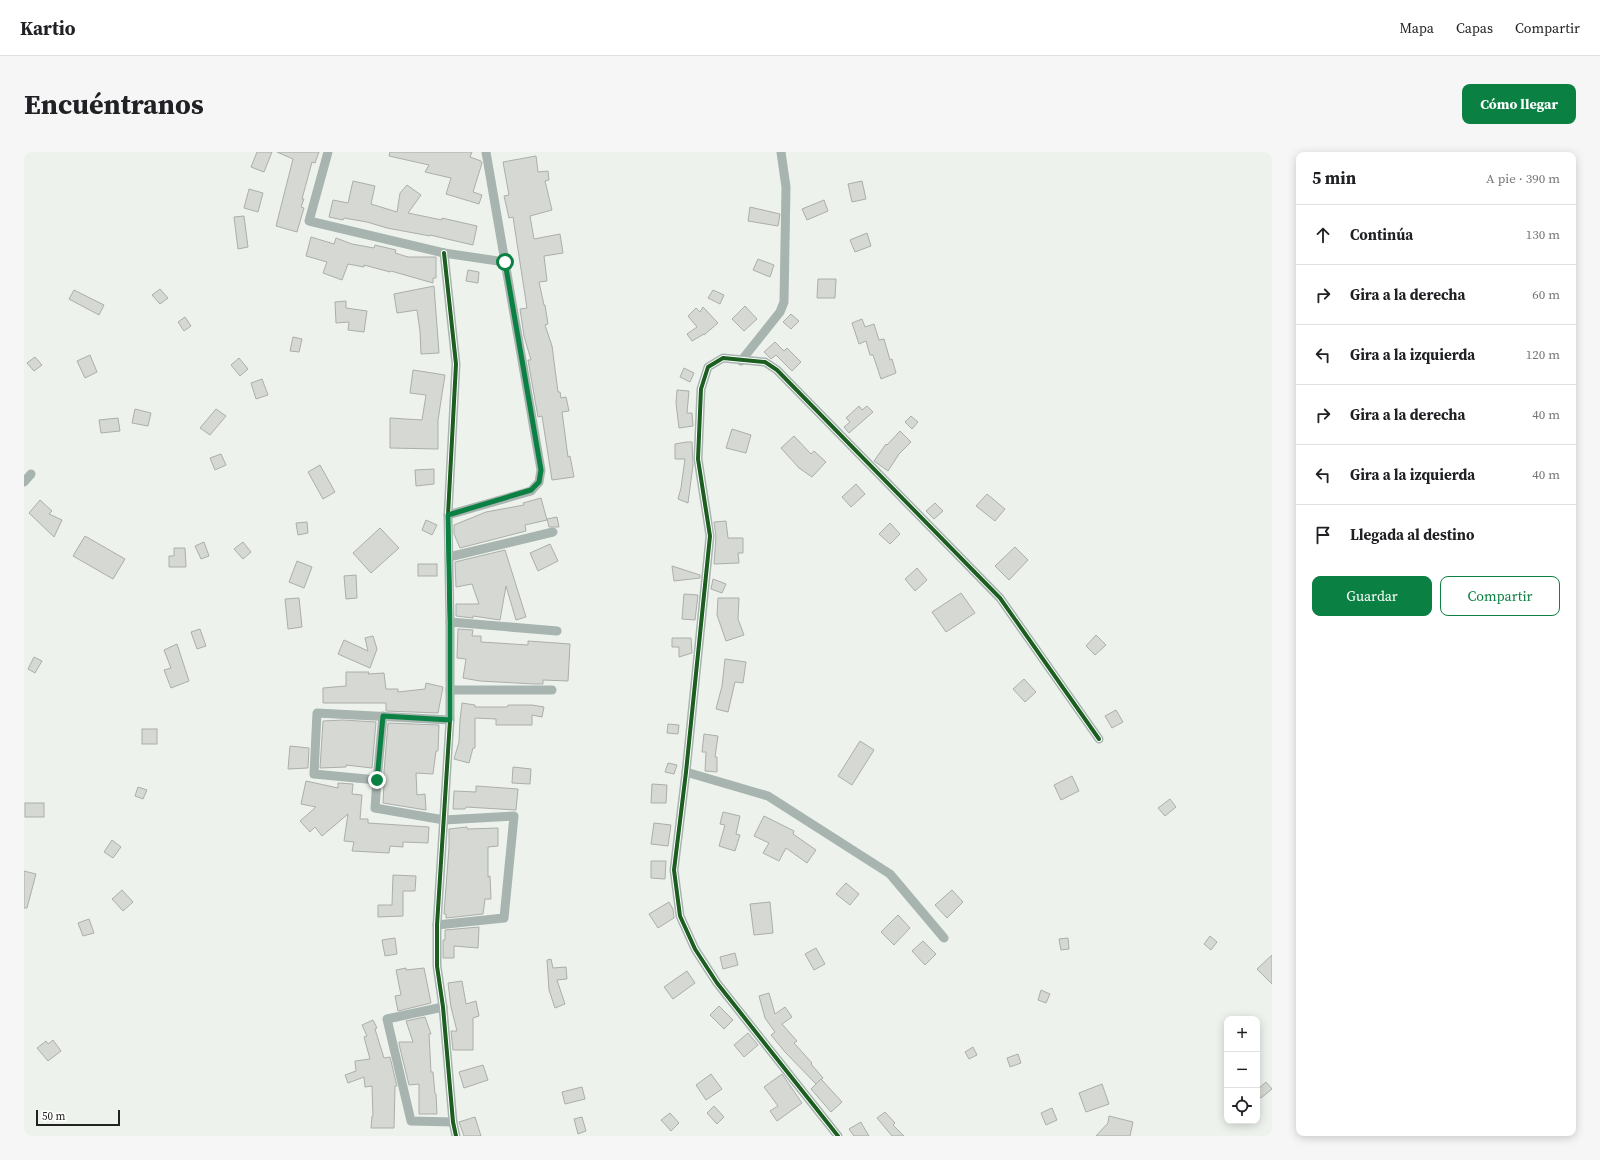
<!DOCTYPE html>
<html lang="es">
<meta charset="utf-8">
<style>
:root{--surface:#fff;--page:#f6f6f6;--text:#202124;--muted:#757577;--line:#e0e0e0;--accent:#0b8043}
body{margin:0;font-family:"Source Serif 4",serif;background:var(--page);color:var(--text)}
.controls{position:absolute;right:12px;bottom:12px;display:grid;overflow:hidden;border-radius:8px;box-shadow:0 2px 10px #0003}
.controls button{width:36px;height:36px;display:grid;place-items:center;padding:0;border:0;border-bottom:1px solid var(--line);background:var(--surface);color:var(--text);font:20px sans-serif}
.scale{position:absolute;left:12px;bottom:10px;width:84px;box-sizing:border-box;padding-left:4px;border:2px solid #20231f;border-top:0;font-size:11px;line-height:14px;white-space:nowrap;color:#20231f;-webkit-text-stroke:3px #fff;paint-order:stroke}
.stop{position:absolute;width:12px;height:12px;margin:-9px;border:3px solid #0b8043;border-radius:50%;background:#fff}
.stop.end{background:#0b8043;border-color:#fff;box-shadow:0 1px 4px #0008}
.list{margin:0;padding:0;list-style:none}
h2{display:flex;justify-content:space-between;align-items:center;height:52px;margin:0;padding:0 16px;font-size:17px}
h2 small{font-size:13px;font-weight:400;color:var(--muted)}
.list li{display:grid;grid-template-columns:26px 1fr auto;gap:12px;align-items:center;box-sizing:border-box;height:60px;padding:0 16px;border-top:1px solid var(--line)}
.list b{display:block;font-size:15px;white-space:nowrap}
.list em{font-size:13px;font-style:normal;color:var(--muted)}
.actions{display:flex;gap:8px;padding:12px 16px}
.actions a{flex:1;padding:9px 0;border:1px solid var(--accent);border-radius:8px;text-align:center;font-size:14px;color:var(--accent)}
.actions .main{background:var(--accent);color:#fff}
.icon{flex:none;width:22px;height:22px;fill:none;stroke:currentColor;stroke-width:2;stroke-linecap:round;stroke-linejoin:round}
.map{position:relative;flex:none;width:1248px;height:984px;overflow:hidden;border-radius:8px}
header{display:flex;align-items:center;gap:24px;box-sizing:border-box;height:56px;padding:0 20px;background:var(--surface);border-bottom:1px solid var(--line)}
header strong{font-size:19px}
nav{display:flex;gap:22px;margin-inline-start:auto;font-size:14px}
.intro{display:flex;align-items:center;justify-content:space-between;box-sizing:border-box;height:96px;padding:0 24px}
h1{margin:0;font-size:28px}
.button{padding:10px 18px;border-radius:8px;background:var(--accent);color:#fff;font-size:14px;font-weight:700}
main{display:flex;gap:24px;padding:0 24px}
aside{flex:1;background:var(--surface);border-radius:8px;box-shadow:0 2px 10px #0003}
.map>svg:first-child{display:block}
.building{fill:#d6d8d4;stroke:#acaeaa}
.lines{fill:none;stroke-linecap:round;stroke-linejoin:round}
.street{stroke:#a7b4af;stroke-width:9}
.cycleway-casing{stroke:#fff;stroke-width:6}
.cycleway{stroke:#1b5e20;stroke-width:4}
.route{stroke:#0b8043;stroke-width:5}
</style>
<header>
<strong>Kartio</strong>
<nav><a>Mapa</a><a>Capas</a><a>Compartir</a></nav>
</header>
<div class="intro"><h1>Encuéntranos</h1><a class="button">Cómo llegar</a></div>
<main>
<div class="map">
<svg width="1248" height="984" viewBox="0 0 1248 984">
<rect width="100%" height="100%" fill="#edf2ed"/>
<g class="building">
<path d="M233,0H248L240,20L227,15Z"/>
<path d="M253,0H295L291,11L288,10L278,47H280L277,55L280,56L273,80L252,74L269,7Z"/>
<path d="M366,0H448L446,5L457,9L458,11L449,40L458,43L455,52L422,42L427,26L401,20L405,13L365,4Z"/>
<path d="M512,4L514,20L524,19L525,28L521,29L528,58L506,64L510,87L536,82L539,101L520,104L523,129L515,130L520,153H521L524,172L521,173L528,194L534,240H536L537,246L542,245L545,259L538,260L544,305L546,304L550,325L528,328L518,264L514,265L504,208H507L500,184L496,157L503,156L489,65L485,66L480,44L485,43L479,10Z"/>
<path d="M329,29L351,34L347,52L373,60L376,41L383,33L397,43L384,61L418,68V66L453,74L449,93L406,83V84L363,76L343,70L320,66L319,68L305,65L309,48L324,51Z"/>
<path d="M838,29L842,47L828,50L824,32Z"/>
<path d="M225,37L239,41L234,60L220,56Z"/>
<path d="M800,48L804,59L783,68L778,57Z"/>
<path d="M726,55L756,62L754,74L724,69Z"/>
<path d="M220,64L224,95L214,97L210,65Z"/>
<path d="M843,81L847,94L831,100L826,88Z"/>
<path d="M287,85L310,92L312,86L328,92L350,96L351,93L372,98L371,101L384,105H412V126H409V131L367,119L366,120L340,113V115L324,112L318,128L299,121L303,110L282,104Z"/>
<path d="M734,107L750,113L746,125L729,118Z"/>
<path d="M444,118L455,120L454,131L442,129Z"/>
<path d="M794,127H812L811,146H793Z"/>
<path d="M410,134L415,201L397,202L396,179L393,158L373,161L370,142Z"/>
<path d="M136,137L144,146L136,152L128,143Z"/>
<path d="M50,138L80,153L75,163L45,147Z"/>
<path d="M689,138L700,143L696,152L684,146Z"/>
<path d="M322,149V156L343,159L340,180L324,178L325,170L312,171L311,150Z"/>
<path d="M721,154L733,167L720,179L708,167Z"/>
<path d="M679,155L694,171L680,183V182L668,189L663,182L673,175L664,164L672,156L676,160Z"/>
<path d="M767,162L775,169L767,177L759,170Z"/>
<path d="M161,165L167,174L160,179L154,170Z"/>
<path d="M838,167L841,175L850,172L855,188L860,187L866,208L868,207L872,221L857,227L849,203H846L842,189L835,192L828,171Z"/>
<path d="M269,185L278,187L275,200L266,199Z"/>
<path d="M751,190L760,199L763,196L777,210L768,219L752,203L747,207L740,200Z"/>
<path d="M66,203L73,220L61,226L53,209Z"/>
<path d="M11,205L18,213L10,219L3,211Z"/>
<path d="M215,206L224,217L216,224L207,213Z"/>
<path d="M660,216L670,221L666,230L656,225Z"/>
<path d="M389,218L421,223L414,268V297L366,296V266L398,268L402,243L386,241Z"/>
<path d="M238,227L244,243L232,247L227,231Z"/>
<path d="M653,238L665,239L663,261H668L669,274L655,276L652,251Z"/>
<path d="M835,254L838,258L843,254L849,260L825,281L820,275L826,270L822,266Z"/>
<path d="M111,257L127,261L124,274L108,271Z"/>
<path d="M192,257L202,264L186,283L176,276Z"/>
<path d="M887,264L894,270L888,277L881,270Z"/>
<path d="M94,266L96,279L77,281L75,268Z"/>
<path d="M708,277L727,283L722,301L702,296Z"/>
<path d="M876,279L887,290L875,302L864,319L850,309L862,292L863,293Z"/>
<path d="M770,284L787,302L790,299L802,310L788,325L775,316L757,296Z"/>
<path d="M663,290H668L669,313L664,351L654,347L657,336L661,307H651V292Z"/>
<path d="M197,302L202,313L191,318L186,306Z"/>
<path d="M296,313L311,340L299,347L284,320Z"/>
<path d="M410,317V332L392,334L391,318Z"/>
<path d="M832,332L841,342L827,355L818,345Z"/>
<path d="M963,342L981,357L971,369L952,354Z"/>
<path d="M517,346L523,368L501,373L502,379L436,396L430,382V373L462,360L500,353L499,351Z"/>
<path d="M16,348L28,359L25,362L38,368L30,385L5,361Z"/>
<path d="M911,351L919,359L910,367L902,359Z"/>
<path d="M533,365L535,375H525L523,367Z"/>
<path d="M402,368L413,373L408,383L398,378Z"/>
<path d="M702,369L704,386H719V401H714L715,411L690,412L692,384L690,370Z"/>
<path d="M283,370L284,381L274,383L272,371Z"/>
<path d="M866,371L876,382L866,392L855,382Z"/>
<path d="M356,376L375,396L347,421L329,401Z"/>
<path d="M61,384L101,407L89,427L49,404Z"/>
<path d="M180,390L185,404L177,407L171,394Z"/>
<path d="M219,390L227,400L219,407L210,397Z"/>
<path d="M526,392L534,409L514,419L506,401Z"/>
<path d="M991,395L1004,408L985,428L971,414Z"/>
<path d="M150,396H161L162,415H145V404H150Z"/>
<path d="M481,398L502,465L492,468L482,434L476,468L449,464V466L432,464V452H455L448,432L432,435L431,410Z"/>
<path d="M273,409L288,415L280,436L265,430Z"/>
<rect x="394" y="412" width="19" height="12"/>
<path d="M648,414L676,423V426L650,429Z"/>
<path d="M893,416L903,428L891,439L881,427Z"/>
<path d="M332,423L333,446L322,447L320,424Z"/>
<path d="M689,427L702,432L698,441L687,437Z"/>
<path d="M937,441L951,461L922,480L908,460Z"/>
<path d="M660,442L674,443L671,468L658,467Z"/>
<path d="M275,446L278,475L264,477L261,447Z"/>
<path d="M694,446H715L714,467L720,483L702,489L693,463Z"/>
<path d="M176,477L182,494L173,497L167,480Z"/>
<path d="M434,477L449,478L448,484H457V490L504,493V489L546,492L544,529L519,528V532H510L456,529L439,526L442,507L433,506Z"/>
<path d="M1072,483L1082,493L1071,503L1062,494Z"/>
<path d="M349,484L353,497L346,516L314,502L320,488L344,499L341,486Z"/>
<path d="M648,486H667L668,501L655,505V495H648Z"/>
<path d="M153,492L165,529L147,536L140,518L147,516L140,498Z"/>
<path d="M10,505L18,509L11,521L4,517Z"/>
<path d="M701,507L722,510L719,531L711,530L704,560L692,557L698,534Z"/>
<path d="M322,520H345L344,522L360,521L362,537H374V540L401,537L402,531L419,535L414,561L362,559V551H299V536L322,534Z"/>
<path d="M1000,527L1012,540L1001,550L989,537Z"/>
<path d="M438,551L451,553V555H483L484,553H508L520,555L518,565L508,563V573H472V567L451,566V596H449L445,611L430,607L435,590L436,568Z"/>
<path d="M1092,558L1099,570L1088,576L1081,564Z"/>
<path d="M319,568L352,570L348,616L322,613V615L296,616L299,569Z"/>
<path d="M364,571L415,573L414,599H412L409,622L392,621L393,643L401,642L402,658L359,651L360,633L359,632Z"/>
<path d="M644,572L655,573L654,582L643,581Z"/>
<rect x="118" y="577" width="15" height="15"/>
<path d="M680,582L694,584L691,605H693V620L681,619L682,600H678Z"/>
<path d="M836,589L850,598L828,633L814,624Z"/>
<path d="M266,594L285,596L284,616L264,617Z"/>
<path d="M644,611L653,613L650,622L641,620Z"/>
<path d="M489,615L507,617L506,632L488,631Z"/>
<path d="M1048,624L1055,639L1037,648L1030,633Z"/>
<path d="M282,629L314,636V631L329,632L328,642L338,643L336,667H344V671L405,675L404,691L379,690V695L366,694L365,701L328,699L330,690L320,689L324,662L298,684L291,675L286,680L276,669L292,655L277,652Z"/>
<path d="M628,632L643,633L642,651H627Z"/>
<path d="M452,634L494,637L492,658L442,655L441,657H429L430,639L452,640Z"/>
<path d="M114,635L123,638L119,647L111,644Z"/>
<path d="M1146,647L1152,655L1141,664L1134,656Z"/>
<rect x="1" y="651" width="19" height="14"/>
<path d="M699,660L716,664L712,682L716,683L711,699L695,694L701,673L696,672Z"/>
<path d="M740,664L770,679L769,682L792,698L783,711L762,696L755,709L739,701L745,691L730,684Z"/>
<path d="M630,671L647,673L644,694L627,692Z"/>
<path d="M443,675V677L474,676V694L464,695V725L466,724L467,747H461L459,762L422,766V762H420L425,695V677Z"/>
<path d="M88,688L97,695L89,706L80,700Z"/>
<path d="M627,709H642L641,727L627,726Z"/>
<path d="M0,719L12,722L3,756H0Z"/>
<path d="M369,723L392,724L391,739H379V764L354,765V753H368Z"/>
<path d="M822,731L835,742L826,753L812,742Z"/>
<path d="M98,738L109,750L99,759L88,747Z"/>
<path d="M928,738L939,750L923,766L911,753Z"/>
<path d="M645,750L649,757L650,766L634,776L625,762Z"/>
<path d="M746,750L749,781L730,783L726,752Z"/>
<path d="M874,763L886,776L870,793L857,780Z"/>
<path d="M65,767L70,781L59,784L54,771Z"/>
<path d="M455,775L454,796L430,794V806H419V788H421V778Z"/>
<path d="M1186,784L1193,790L1187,798L1180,792Z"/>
<path d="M371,786L373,802L361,804L358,788Z"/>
<path d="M1044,786L1045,797L1037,798L1035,787Z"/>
<path d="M899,789L912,802L901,813L888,799Z"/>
<path d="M792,796L801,812L790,818L781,802Z"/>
<path d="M711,801L714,813L699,817L696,805Z"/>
<path d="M1248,803V832L1233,817Z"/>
<path d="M527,807L529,816L542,815L543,827L533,828L541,852L531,856L525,838L523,808Z"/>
<path d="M382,816V818L400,816L407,851L374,859L371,844L377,843L372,818Z"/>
<path d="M663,819L671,831L649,847L640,835Z"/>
<path d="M438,829L442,852L452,849L455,864L449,866V898H429L427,879H433L427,855L424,831Z"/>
<path d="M1017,838L1026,842L1022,851L1014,848Z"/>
<path d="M745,841L751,862L761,855L768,865L758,872L773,889L770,891L788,911L787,912L799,926L792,932L761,900L747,883L751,880L741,866L735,844Z"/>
<path d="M695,854L709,868L700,877L686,863Z"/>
<path d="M401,865L407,882H405L407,920H409L411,942H412L413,962H395V932L385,933L375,892V890H389L382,869Z"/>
<path d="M349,868L353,876L351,877L360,906L366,905L373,934H371L370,976H347L348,964H349L348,934L341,935L340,925L324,931L321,923L332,919L331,909L346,907L340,885L343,884L338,873Z"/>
<path d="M724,881L734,893L720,905L710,893Z"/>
<path d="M29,888L37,899L24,909L13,896L22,889L24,892Z"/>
<path d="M949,895L953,903L945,907L941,900Z"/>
<path d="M994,902L997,911L986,915L983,906Z"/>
<path d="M459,913L464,928L440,936L435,920Z"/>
<path d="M687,922L698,937L682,948L672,933Z"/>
<path d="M758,922L778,951L753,969L746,959L754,954L740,935Z"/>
<path d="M797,927L818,950L807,960L787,937Z"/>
<path d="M1242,930L1248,937L1237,946L1233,941V938Z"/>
<path d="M1078,932L1085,952L1062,960L1055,941Z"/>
<path d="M558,935L561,947L541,952L538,940Z"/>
<path d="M690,954L700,965L693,972L683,961Z"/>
<path d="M1028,956L1033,968L1022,973L1017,961Z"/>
<path d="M861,960L871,971L869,973L880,984H868L853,966Z"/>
<path d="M646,961L655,971L647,979L637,968Z"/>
<path d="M1085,964L1109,970L1106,984H1072L1084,971Z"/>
<path d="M451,965L457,984H440L435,970Z"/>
<path d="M558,965L562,979L554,982L550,967Z"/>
<path d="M837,970L839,974L845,984H830L825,977Z"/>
</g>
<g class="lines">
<g class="street">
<path d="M304,0L285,69L420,101L481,110"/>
<path d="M420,101L432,212L424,363L426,470V568L413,773V814L419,855L429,970L432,984"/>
<path d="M717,209L756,160L760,150L762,35L757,0"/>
<path d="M0,330L7,322"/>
<path d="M424,363L507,339L515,330L517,318L462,0"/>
<path d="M425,405L529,380"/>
<path d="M426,470L533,479"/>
<path d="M426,538H528"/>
<path d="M662,620L744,644L866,722L920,786"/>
<path d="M353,628L359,564"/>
<path d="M413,773L480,766L490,664L420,668L351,656L353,628L290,622L293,561L426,568"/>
<path d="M419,855L363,867L387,969L429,970"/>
<path d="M814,984L693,831L671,797L656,764L650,718L662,620L686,384L674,307L677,237L684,215L699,206L741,210L753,218L976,446L1075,587"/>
</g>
<g class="cycleway-casing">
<g id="cycleway">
<path d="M420,101L432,212L424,363L426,470V568L413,773V814L419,855L429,970L432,984"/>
<path d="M814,984L693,831L671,797L656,764L650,718L662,620L686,384L674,307L677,237L684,215L699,206L741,210L753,218L976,446L1075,587"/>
</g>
</g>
<use href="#cycleway" class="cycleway"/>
</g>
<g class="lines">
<path class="route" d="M353,628L359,564L426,568V470L424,363L507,338L515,330L517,318L481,110"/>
</g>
</svg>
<div class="controls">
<button>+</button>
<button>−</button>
<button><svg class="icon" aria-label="locate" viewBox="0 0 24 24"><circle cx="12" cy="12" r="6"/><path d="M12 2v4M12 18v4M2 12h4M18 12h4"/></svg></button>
</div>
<div class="scale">50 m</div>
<div class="stop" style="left:481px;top:110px"></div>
<div class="stop end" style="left:353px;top:628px"></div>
</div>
<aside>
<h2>5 min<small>A pie · 390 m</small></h2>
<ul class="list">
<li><svg class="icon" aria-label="ahead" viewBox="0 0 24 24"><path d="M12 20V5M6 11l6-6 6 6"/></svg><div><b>Continúa</b></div><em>130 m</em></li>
<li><svg class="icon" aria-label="right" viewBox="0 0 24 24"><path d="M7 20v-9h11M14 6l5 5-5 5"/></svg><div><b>Gira a la derecha</b></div><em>60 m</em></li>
<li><svg class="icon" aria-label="left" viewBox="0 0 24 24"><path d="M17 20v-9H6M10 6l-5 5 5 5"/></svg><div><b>Gira a la izquierda</b></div><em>120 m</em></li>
<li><svg class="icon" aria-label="right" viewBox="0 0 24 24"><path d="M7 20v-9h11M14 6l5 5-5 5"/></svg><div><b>Gira a la derecha</b></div><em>40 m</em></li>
<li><svg class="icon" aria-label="left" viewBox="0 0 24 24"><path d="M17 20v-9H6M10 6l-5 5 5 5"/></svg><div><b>Gira a la izquierda</b></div><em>40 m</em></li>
<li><svg class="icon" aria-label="arrive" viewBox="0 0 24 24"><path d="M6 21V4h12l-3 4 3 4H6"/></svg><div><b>Llegada al destino</b></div></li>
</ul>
<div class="actions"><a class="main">Guardar</a><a>Compartir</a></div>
</aside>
</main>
